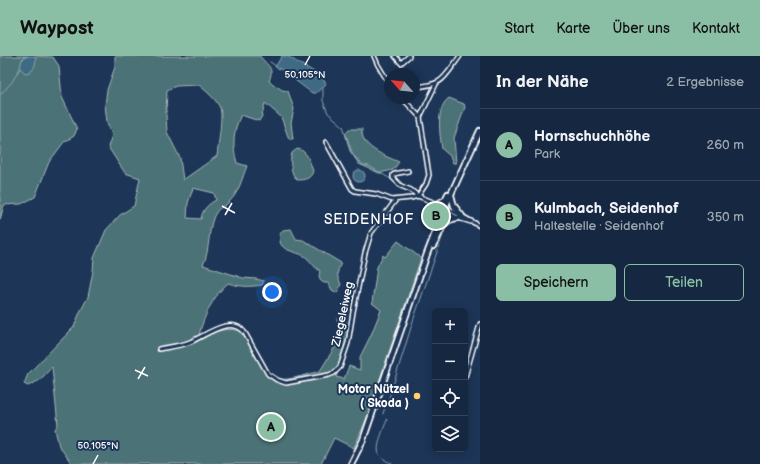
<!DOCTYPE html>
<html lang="de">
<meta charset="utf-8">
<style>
:root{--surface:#162841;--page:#23344c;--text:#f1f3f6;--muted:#9ea6b1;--line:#35445a;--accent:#8abfa5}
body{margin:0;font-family:"Balsamiq Sans",sans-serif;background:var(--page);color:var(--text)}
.controls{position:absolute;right:12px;bottom:12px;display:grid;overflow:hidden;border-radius:6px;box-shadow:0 2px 10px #0003}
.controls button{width:36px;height:36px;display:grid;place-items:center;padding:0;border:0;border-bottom:1px solid var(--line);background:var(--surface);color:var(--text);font:20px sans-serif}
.compass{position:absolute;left:384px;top:12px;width:36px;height:36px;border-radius:50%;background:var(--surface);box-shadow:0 2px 10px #0003;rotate:298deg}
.you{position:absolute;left:272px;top:236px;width:14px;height:14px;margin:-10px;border:3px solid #fff;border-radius:50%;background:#1a73e8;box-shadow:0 0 0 6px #1a73e833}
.badge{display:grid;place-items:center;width:26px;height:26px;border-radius:50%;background:var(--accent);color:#111;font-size:13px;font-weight:700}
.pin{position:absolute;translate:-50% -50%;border:2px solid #fff;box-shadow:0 1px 4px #0006}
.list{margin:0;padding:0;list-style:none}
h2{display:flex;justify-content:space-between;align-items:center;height:52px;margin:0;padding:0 16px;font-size:17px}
h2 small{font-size:13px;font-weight:400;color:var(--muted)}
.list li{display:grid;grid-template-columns:26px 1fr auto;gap:12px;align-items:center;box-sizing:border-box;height:72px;padding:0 16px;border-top:1px solid var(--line)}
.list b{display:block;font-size:15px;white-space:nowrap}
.list p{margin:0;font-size:13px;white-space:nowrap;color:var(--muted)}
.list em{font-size:13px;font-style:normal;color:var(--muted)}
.actions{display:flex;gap:8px;padding:12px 16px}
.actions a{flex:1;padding:9px 0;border:1px solid var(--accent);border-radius:6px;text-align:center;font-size:14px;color:var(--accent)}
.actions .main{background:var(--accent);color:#111}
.icon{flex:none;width:22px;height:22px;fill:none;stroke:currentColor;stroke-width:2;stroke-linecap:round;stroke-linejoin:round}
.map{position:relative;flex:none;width:480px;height:408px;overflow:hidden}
header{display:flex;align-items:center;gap:24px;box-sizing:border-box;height:56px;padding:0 20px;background:var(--accent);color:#111}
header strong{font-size:19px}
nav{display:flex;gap:22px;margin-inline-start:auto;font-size:14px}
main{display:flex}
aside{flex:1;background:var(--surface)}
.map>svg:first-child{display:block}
.green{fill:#4c7276;stroke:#a6b8ba;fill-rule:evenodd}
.water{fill:#3f6b83;stroke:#8ca6b5}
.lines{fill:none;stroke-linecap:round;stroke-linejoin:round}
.stream{stroke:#8ca6b5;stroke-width:1}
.minor-casing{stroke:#fff;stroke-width:6}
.primary-casing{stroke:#fff;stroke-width:8}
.minor{stroke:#1d3557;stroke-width:3}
.primary{stroke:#1d3557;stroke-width:4.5}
.ticks{fill:none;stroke:#fff;stroke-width:1.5}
.poi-dot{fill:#ffd166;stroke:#1d3557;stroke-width:1.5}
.labels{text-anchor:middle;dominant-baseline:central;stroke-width:4;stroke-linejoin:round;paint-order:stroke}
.street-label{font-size:12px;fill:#fff;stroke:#1d3557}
.poi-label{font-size:12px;font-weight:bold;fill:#fff;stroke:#1d3557;text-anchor:end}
.quarter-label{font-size:14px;letter-spacing:1px;fill:#fff;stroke:#1d3557}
.ticks-label{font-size:10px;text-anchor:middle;fill:#fff;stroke:#1d3557;stroke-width:4;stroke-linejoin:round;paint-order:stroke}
</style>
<header>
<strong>Waypost</strong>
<nav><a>Start</a><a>Karte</a><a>Über uns</a><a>Kontakt</a></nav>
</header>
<main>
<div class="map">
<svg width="480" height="408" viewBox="0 0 480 408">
<rect width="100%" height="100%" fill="#1d3557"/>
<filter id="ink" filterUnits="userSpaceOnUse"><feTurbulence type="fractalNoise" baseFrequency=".025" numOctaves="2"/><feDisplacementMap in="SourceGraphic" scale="8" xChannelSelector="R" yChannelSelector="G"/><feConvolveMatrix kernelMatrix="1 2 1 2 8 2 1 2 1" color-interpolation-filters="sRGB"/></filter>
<g filter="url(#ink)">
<g class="green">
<path d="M0,0H28L22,3L36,2L34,0L53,1L59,10L62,41L77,73L74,80L64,86L49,106L35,141L21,148L4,149L0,164Z"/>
<path d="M115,0H260C267,10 275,11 269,25L282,34L288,35L294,53L291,67L293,83H289L281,61L265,47L262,60L259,65L241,59C233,74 232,90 237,107L247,110C242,122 239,137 229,146C226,150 220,151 217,155C207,168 211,194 203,209L243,222L256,223L264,225L262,229C250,231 240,231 228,227C213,240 204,260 199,279C216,278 222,270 241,275C251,290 261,319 281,323C287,325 313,317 320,315L341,281L337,263L344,264L351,271L348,287L336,321L344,323L349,310L360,314V301L371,279L381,254L372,247L377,211L383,199L385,201L398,185L421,202L366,364L354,392L334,382L321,408H72L59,390L55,373L58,369L52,311L40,324L28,330L24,328L28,318L74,271L80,256L88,241L93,215L94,202L106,174L120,159L134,150L140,122L125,117L108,91L112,79L107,66L105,49L107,34L115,11ZM199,29C206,35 217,44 220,52C223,60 218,90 217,100L183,124L180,102L167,76L166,59L167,34L176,30ZM193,132L214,137L216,144C208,148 202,154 201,163L187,162L188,147Z"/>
<path d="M449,42L464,48L465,51L454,82L456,107H453L450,100L442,93C440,79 435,52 449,42Z"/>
<path d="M349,73H362C360,91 385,100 399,106L393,114L379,117L359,108L350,95L345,77Z"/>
<path d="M297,93C308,94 310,107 313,115C311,123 304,124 297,124C291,119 289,104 292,97Z"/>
<path d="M291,173L296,183L303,184L341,207C337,215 336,220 341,228L337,237L332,234L328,227H324L321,225L319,220L320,215C315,212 311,206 307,202C299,195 281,196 280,185C279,180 280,177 283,174Z"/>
</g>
<g class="water">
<path d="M28,0H34L36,2C35,11 34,16 25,17L20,12L22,3Z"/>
<path d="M282,0C291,0 294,5 302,9C312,15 320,17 326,28L316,37H312L296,25L290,17L275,11Z"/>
<circle cx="359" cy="120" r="6"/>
</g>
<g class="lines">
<g class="stream">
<path d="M23,3L24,0"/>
<path d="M270,6L276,10"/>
<path d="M323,32V45L328,57L343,70L353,99L363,109L369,110L394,125"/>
<path d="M0,39L12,26L20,12"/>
<path d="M383,358V357L390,339L413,265L445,173"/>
<path d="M386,363L387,364C384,372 373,395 381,401C384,404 389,406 392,408"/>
</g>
<g class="minor-casing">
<g id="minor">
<path d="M374,0L378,9L390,29"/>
<path d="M395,0L401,7L409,0"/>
<path d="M414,31C444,29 443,23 460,0"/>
<path d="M402,42L420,61"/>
<path d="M326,86L352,133L355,135L376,138L392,144L411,142L418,140L445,151L480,170"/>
<path d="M408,115C403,117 397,116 393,119V122L401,130L411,134L418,140L426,128L429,119L420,61L436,28"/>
<path d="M430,147L458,162L471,166"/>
<path d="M159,293C169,291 180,290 190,286C205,280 232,258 245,277L268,318L277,324L286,327L329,319L334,317L340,311L348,287L353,256L365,197L371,177L395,145"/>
<path d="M465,321L480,268"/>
</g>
</g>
<g class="primary-casing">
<g id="primary">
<path d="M451,139L454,150L462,160"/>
<path d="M437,148L445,144L448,138"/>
<path d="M433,190C441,178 441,163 458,162"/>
<path d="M351,408L363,384L427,198L445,151L480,75"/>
</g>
</g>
<use href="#minor" class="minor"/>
<use href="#primary" class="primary"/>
</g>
</g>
<path class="ticks" d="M305,9L310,0M222,150L235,157M225,159L232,147M135,314L148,320M138,323L145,311M93,408L98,399"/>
<circle class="poi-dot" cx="417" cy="340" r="4"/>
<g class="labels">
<g class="street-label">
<text transform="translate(343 258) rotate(-78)">Ziegeleiweg</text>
</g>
<g class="poi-label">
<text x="409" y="333">Motor Nützel<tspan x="409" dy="14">( Skoda )</tspan></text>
</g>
<g class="quarter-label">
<text x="369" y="163">SEIDENHOF</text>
</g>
</g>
<g class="ticks-label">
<text x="305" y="22">50.105°N</text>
<text x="98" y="393">50.105°N</text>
</g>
</svg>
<div class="controls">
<button>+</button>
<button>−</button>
<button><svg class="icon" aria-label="locate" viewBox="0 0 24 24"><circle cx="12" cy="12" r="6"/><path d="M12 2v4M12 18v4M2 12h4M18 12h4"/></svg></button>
<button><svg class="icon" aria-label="layers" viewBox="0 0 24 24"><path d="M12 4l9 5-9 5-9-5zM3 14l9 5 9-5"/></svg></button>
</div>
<svg class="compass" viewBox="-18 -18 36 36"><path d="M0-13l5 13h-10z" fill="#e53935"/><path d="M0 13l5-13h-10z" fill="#9ea6b1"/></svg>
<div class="you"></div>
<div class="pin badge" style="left:271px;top:371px">A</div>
<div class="pin badge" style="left:436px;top:160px">B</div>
</div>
<aside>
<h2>In der Nähe<small>2 Ergebnisse</small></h2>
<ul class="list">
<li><span class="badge">A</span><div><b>Hornschuchhöhe</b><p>Park</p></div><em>260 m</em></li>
<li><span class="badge">B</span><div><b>Kulmbach, Seidenhof</b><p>Haltestelle · Seidenhof</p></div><em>350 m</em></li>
</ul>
<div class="actions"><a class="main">Speichern</a><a>Teilen</a></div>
</aside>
</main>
